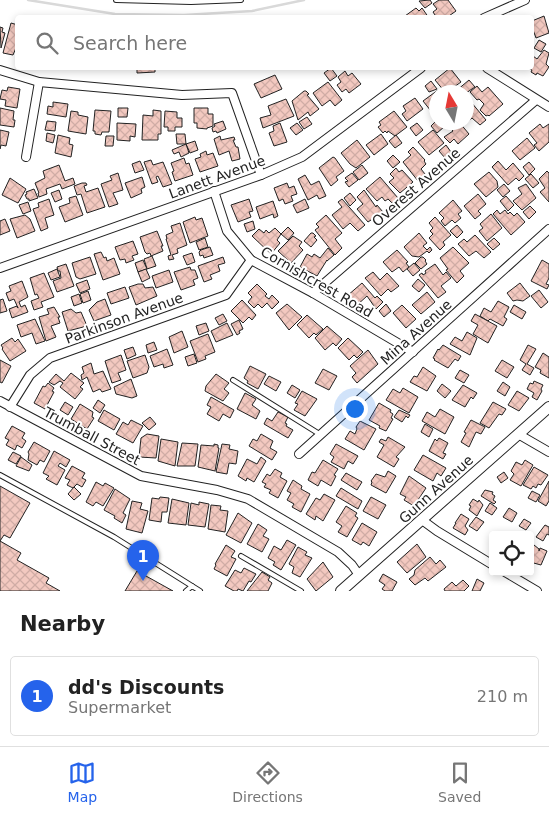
<!DOCTYPE html>
<style>
:root{--surface:#fff;--page:#f2f2f2;--text:#222;--muted:#767676;--line:#e0e0e0;--accent:#2563eb}
body{margin:0;font-family:"DejaVu Sans",sans-serif;background:var(--page);color:var(--text)}
.controls{position:absolute;right:15px;bottom:15px;display:grid;overflow:hidden;border-radius:5px;box-shadow:0 2px 8px #0003}
.controls button{width:45px;height:45px;display:grid;place-items:center;padding:0;border:0;border-bottom:1px solid var(--line);background:var(--surface);color:var(--text);font:25px sans-serif}
.compass{position:absolute;left:429px;top:85px;width:45px;height:45px;border-radius:50%;background:var(--surface);box-shadow:0 2px 8px #0003;rotate:350deg}
.you{position:absolute;left:354px;top:408px;width:18px;height:18px;margin:-12px;border:4px solid #fff;border-radius:50%;background:#1a73e8;box-shadow:0 0 0 8px #1a73e833}
.badge{display:grid;place-items:center;width:32px;height:32px;border-radius:50%;background:var(--accent);color:#fff;font-size:16px;font-weight:700}
.pin{position:absolute;translate:-50% -41px;filter:drop-shadow(0 1px 2px #0008)}
.pin::after{content:'';position:absolute;top:26px;width:18px;height:15px;background:inherit;clip-path:polygon(0 0,100% 0,50% 100%)}
.list{margin:0;padding:0;list-style:none}
h2{display:flex;justify-content:space-between;align-items:center;height:65px;margin:0;padding:0 20px;font-size:21px}
h2 small{font-size:16px;font-weight:400;color:var(--muted)}
.list li{display:grid;grid-template-columns:32px 1fr auto;gap:15px;align-items:center;box-sizing:border-box;height:80px;margin:0 10px 10px;padding:0 10px;border:1px solid var(--line);border-radius:5px}
.list b{display:block;font-size:19px;white-space:nowrap}
.list p{margin:0;font-size:16px;white-space:nowrap;color:var(--muted)}
.list em{font-size:16px;font-style:normal;color:var(--muted)}
.icon{flex:none;width:28px;height:28px;fill:none;stroke:currentColor;stroke-width:2;stroke-linecap:round;stroke-linejoin:round}
.map{position:relative;flex:none;width:549px;height:591px;overflow:hidden}
.search{position:absolute;background:var(--surface);box-shadow:0 2px 8px #0003;left:15px;right:15px;top:15px;height:55px;display:flex;align-items:center;gap:12px;box-sizing:border-box;padding:0 18px;border-radius:5px;color:var(--muted);font-size:19px}
.sheet{height:155px;background:var(--surface)}
nav{display:flex;justify-content:space-around;align-items:center;box-sizing:border-box;height:70px;border-top:1px solid var(--line);background:var(--surface);font-size:14px;color:var(--muted)}
nav a{display:grid;justify-items:center;gap:2px}
nav .on{color:var(--accent)}
.map>svg:first-child{display:block}
.lines{fill:none;stroke-linecap:round;stroke-linejoin:round}
.stream{stroke:#d9d9d9;stroke-width:2.5}
.building{fill:url(#building-cross-hatch);stroke:#222}
.service-casing{stroke:#222;stroke-width:6}
.minor-casing{stroke:#222;stroke-width:10}
.tertiary-casing{stroke:#222;stroke-width:12}
.service{stroke:#fff;stroke-width:4}
.minor{stroke:#fff;stroke-width:8}
.tertiary{stroke:#fff;stroke-width:10}
.labels{text-anchor:middle;dominant-baseline:central;stroke-width:4;stroke-linejoin:round;paint-order:stroke}
.street-label{font-size:14px;fill:#222;stroke:#fff}
</style>
<div class="map">
<svg width="549" height="591" viewBox="0 0 549 591">
<defs>
<pattern id="building-cross-hatch" width="8" height="8" patternUnits="userSpaceOnUse" patternTransform="scale(1.25)"><rect width="8" height="8" fill="#f3c9c0"/><path d="M0 0l8 8M0 8l8-8" fill="none" stroke="#d0aca5"/></pattern>
</defs>
<rect width="100%" height="100%" fill="#fff"/>
<g class="lines">
<path class="stream" d="M28,0L115,14L184,15L252,11L304,0"/>
</g>
<g class="building">
<path d="M430,0L432,3L425,8L419,1Z"/>
<path d="M439,0H448L456,11L446,18H437L433,12L437,9L433,4Z"/>
<path d="M416,8L419,11L422,8L429,18H406L405,16Z"/>
<path d="M544,16L549,33L536,38L532,27V21Z"/>
<path d="M11,23L18,25V43L13,55L3,53Z"/>
<path d="M0,27L3,28L2,32L5,33L1,48Z"/>
<path d="M539,40L546,44L541,52L534,48Z"/>
<path d="M544,50L549,53L546,64L549,67L543,76L537,73L536,75L531,72L532,70L528,68H532L533,56L537,59Z"/>
<path d="M137,68H155V72L137,73Z"/>
<path d="M331,68L337,76L330,81L324,73Z"/>
<path d="M450,68L461,82L447,92H445L435,80Z"/>
<path d="M345,71L348,76L352,73L361,84L349,93L346,89L342,92L337,85L341,82L338,77Z"/>
<path d="M275,75L282,89L261,98L254,84Z"/>
<path d="M469,80L475,87L466,93L458,92L456,91Z"/>
<path d="M431,81L437,89L429,92L425,86Z"/>
<path d="M328,82L342,100L335,106L330,100L322,106L313,93Z"/>
<path d="M477,86L482,92L488,87L503,104L489,116L488,115L486,116L480,110L484,104L479,99L477,100L470,92Z"/>
<path d="M8,87L20,89L17,108L5,106L6,100L0,99L2,90L7,91Z"/>
<path d="M438,90L440,92H436V107L431,111L423,101Z"/>
<path d="M304,91H306L309,94L307,95L319,109L310,116L308,112L298,120L292,101Z"/>
<path d="M415,98L423,109L407,121L402,114L406,111L403,106Z"/>
<path d="M286,99L294,116L263,128L260,118L271,115L268,106Z"/>
<path d="M53,102L68,104L66,117L47,114L48,106L53,107Z"/>
<path d="M471,102L486,120L480,125L472,118L466,123L465,122H466V106Z"/>
<path d="M0,108L14,111L13,120H15L14,127L0,125Z"/>
<path d="M118,108H128L127,117H118Z"/>
<path d="M194,108H208V114H213V126L207,128V129L197,128V123H194Z"/>
<path d="M95,110L111,111L109,132H102L101,135L95,134V131H93Z"/>
<path d="M153,110L161,111V134H158V140H142L143,115L153,116Z"/>
<path d="M71,111L78,112V115L88,117L86,134L68,131Z"/>
<path d="M165,111L177,112V118H182V127H175V131H168V127H164Z"/>
<path d="M394,111L407,127L395,136L388,131L387,133L385,131L383,133L378,127L381,125L379,122Z"/>
<path d="M307,117L312,124L304,129L299,122Z"/>
<path d="M47,121L56,122L55,131L45,130Z"/>
<path d="M223,121L226,129L217,133L216,131L213,132L212,128L215,126L214,124Z"/>
<path d="M436,121L444,127L437,133L431,126Z"/>
<path d="M459,122L469,134L458,144L454,139L450,143L444,137L453,131L446,123Z"/>
<path d="M117,123L136,124L135,137L130,136V141L117,140Z"/>
<path d="M280,123L287,142L274,146L269,133L274,131L273,126Z"/>
<path d="M297,123L303,130L296,135L290,128Z"/>
<path d="M417,123L423,130L416,136L410,128Z"/>
<path d="M540,124L543,128L549,124V142L539,151L534,145L537,143L529,133Z"/>
<path d="M0,130L9,132L6,146L1,145L0,149Z"/>
<path d="M433,130L444,143L429,155L418,142Z"/>
<path d="M47,133L55,135L53,143L46,141Z"/>
<path d="M176,134H185L186,144H177Z"/>
<path d="M381,134L388,144L374,155L366,145Z"/>
<path d="M58,135L70,138L69,144L73,145L71,157L55,153Z"/>
<path d="M396,135L402,143L395,148L389,141Z"/>
<path d="M106,136H114L113,146H105Z"/>
<path d="M220,136L221,140L234,137L235,140H233L236,147H238L240,159L232,161L229,151L219,155L214,139Z"/>
<path d="M527,138L535,148L520,160L512,151Z"/>
<path d="M357,140L370,157L356,168L350,164L341,153Z"/>
<path d="M195,141L198,150L190,153L186,144Z"/>
<path d="M186,144L189,153L181,157L179,152L174,154L172,150Z"/>
<path d="M446,145L451,152L445,158L439,151Z"/>
<path d="M413,147L425,160L424,161L426,164L421,169L425,174L418,181L403,162L411,155L408,152Z"/>
<path d="M206,151L207,155L213,153L218,166L200,172L195,159L201,157L200,154Z"/>
<path d="M393,155L400,162L393,168L387,161Z"/>
<path d="M333,157L335,158L344,171L336,177L338,180L331,186L319,168Z"/>
<path d="M184,158L186,164L189,163L193,175L175,181L172,172L174,171L171,163Z"/>
<path d="M151,160L153,165L163,162L172,184L163,187L158,176L156,177L158,182L152,184L144,162Z"/>
<path d="M140,161L144,170L135,173L132,164Z"/>
<path d="M498,161L506,170L513,163L524,176L519,181L516,178L508,185L492,167Z"/>
<path d="M529,162L535,169L529,175L523,167Z"/>
<path d="M59,165L65,181L73,178L75,184L62,189L60,184L46,189L47,194L39,197L38,193H39L35,183L45,178L43,171Z"/>
<path d="M362,165L368,173L359,180L353,172Z"/>
<path d="M396,168L399,172L402,170L413,182L400,193L389,182L394,178L390,174Z"/>
<path d="M547,171L549,173V202L540,192L545,188L539,179Z"/>
<path d="M489,172L497,181L498,187L486,197L474,184Z"/>
<path d="M118,173L123,190L113,193L118,204L109,207L101,184L112,180L110,176Z"/>
<path d="M352,173L358,180L349,187L345,182L348,181L345,178Z"/>
<path d="M531,174L539,183L533,188L525,179Z"/>
<path d="M305,175L311,185L319,181L326,196L319,199L317,195L308,200L298,179Z"/>
<path d="M142,177L145,187L141,189L142,193L131,198L125,183Z"/>
<path d="M380,177L398,198L392,203L388,199L385,201L382,197L377,201L366,189Z"/>
<path d="M10,178L26,189L18,203L2,195Z"/>
<path d="M82,183H86L87,185L84,186L86,192L98,188L105,207L87,213L81,194L77,195L74,186Z"/>
<path d="M287,183L289,188L294,186L297,194L291,196L293,201L285,204L283,199L279,201L274,188Z"/>
<path d="M504,184L510,191L503,197L497,190Z"/>
<path d="M526,184L536,198L522,210L513,201L522,194L518,188Z"/>
<path d="M34,189L38,198L29,201V199H27L25,195L27,194L26,192Z"/>
<path d="M59,190L62,199L55,202L51,193Z"/>
<path d="M364,190L376,207L377,205L383,212L368,222L357,209L363,204L357,197Z"/>
<path d="M350,193L356,200L350,206L344,198Z"/>
<path d="M478,194L486,204L478,211L481,214L475,219L464,206Z"/>
<path d="M76,196L83,215L65,222L59,207L70,203L69,198Z"/>
<path d="M506,196L514,205L508,211L500,201Z"/>
<path d="M49,199L54,215L45,218L48,228L41,231L33,209L39,207L38,203Z"/>
<path d="M249,199L253,211L249,212L251,217L238,222L231,205Z"/>
<path d="M305,199L309,208L297,213L293,205Z"/>
<path d="M342,199L365,225L358,231L350,223L343,229L332,215L342,207L338,202Z"/>
<path d="M453,200L462,211L458,214L461,218L455,223L452,220L445,226L441,221L444,218L439,213Z"/>
<path d="M273,201L278,216L274,218L273,214L260,219L256,207Z"/>
<path d="M28,202L31,211L23,214L19,205Z"/>
<path d="M530,206L536,212L529,219L523,212Z"/>
<path d="M497,210L500,214L505,210L508,214L510,212L514,216L517,213L525,222L511,235L493,214Z"/>
<path d="M491,214L502,228L487,241L479,231L483,228L480,224Z"/>
<path d="M25,215L30,219L35,231L17,238L10,219Z"/>
<path d="M326,215L342,233L335,239L342,248L335,255L315,230L319,227L316,224Z"/>
<path d="M195,217L196,220L202,218L208,236L190,243L183,222Z"/>
<path d="M435,217L451,235L443,242L445,245L440,250L429,238L433,234L430,231L433,228L429,223Z"/>
<path d="M5,219L10,231L0,235V221Z"/>
<path d="M253,221L255,229L247,232L244,224Z"/>
<path d="M180,223L187,245L177,249L178,253L172,255L174,259L169,260L168,256L171,255L166,239H167L166,235L173,232L171,226Z"/>
<path d="M457,225L463,232L457,238L450,231Z"/>
<path d="M288,227L294,233L288,240L281,234Z"/>
<path d="M275,228L281,234L277,240L280,243L271,254L252,236L259,229L264,233L266,230L269,233Z"/>
<path d="M157,231L163,246H161L163,251L151,256L150,253L147,254L145,252L140,237Z"/>
<path d="M311,233H313L316,236L314,237L317,240L311,247L304,241Z"/>
<path d="M419,233L427,243L423,246L427,250L430,247L432,250L429,253L427,251L419,257L412,256L404,247Z"/>
<path d="M475,235L491,252L484,258L476,251L469,256L458,244L464,239L467,242Z"/>
<path d="M293,236L302,242L299,246L303,250L291,263L278,251Z"/>
<path d="M205,238L208,247L199,250L196,242Z"/>
<path d="M494,238L500,244L493,250L487,244Z"/>
<path d="M133,241L138,254L132,256L134,260L126,263L125,259L120,260L115,247Z"/>
<path d="M210,247L213,255L204,258L203,255L200,256L199,252L201,250Z"/>
<path d="M453,247L469,263L460,271L464,276L457,283L446,270L448,269L440,258Z"/>
<path d="M328,248L334,255L327,261V260L317,276L300,267L307,254L312,257L314,254L320,258Z"/>
<path d="M397,250L408,262L406,263L409,267L403,272L399,267L392,272L383,262Z"/>
<path d="M101,252L104,258L106,257L107,261L114,258L120,274L103,280L94,254Z"/>
<path d="M192,253L195,262L187,265L183,256Z"/>
<path d="M152,256L156,266L147,269L144,259Z"/>
<path d="M90,257L96,274L80,279L76,277L72,263Z"/>
<path d="M223,257L225,263L218,265L220,271L210,275L212,279L204,282L198,266Z"/>
<path d="M421,257H423L426,260L425,261L427,264L421,269L415,263Z"/>
<path d="M143,260L147,269L138,272L135,263Z"/>
<path d="M542,260L549,264V278L546,284L549,285L547,289L531,281Z"/>
<path d="M414,263L420,270L413,276L407,269Z"/>
<path d="M66,264L74,286L57,292L53,281L61,278L60,271H58L57,267Z"/>
<path d="M435,264L443,275L446,272L451,278L441,286L446,292L438,298L419,275L422,273L423,275L426,273L425,271Z"/>
<path d="M190,267L191,270H195L198,278L193,280L195,285L181,290L174,272Z"/>
<path d="M57,269L60,277L51,280L48,273Z"/>
<path d="M146,269L150,278L142,282L138,272Z"/>
<path d="M169,270L173,282L156,288L152,276Z"/>
<path d="M373,272L380,280L387,273L399,286L391,292L388,289L381,296L365,278Z"/>
<path d="M44,273L54,297L41,302L43,307L34,310L31,301L39,298L37,294L35,295L30,278Z"/>
<path d="M418,279L425,285L419,292L412,286Z"/>
<path d="M87,280L90,289L80,293L76,284Z"/>
<path d="M22,281L28,297L19,302L21,307L25,305L28,312L12,318L9,309L17,306L18,308L14,299L9,301L6,293L11,291L9,286Z"/>
<path d="M362,283L375,298L377,296L383,302L376,309L367,296L356,306L347,296Z"/>
<path d="M520,283L530,296L523,301L517,300L513,301L507,293Z"/>
<path d="M138,284H143L145,288L153,287L157,296L136,305L129,287Z"/>
<path d="M257,284L267,294L265,296L269,299L272,295L279,302L272,309L267,303L262,308L258,304L254,308L248,302L252,297L248,293Z"/>
<path d="M125,287L129,298L111,304L107,293Z"/>
<path d="M539,290L548,302L541,308L531,296Z"/>
<path d="M88,291L91,300L83,303L80,294Z"/>
<path d="M427,292L435,302L421,314L412,305Z"/>
<path d="M79,294L82,303L74,306L71,297Z"/>
<path d="M3,299L7,311L0,313V300Z"/>
<path d="M105,299L111,315L94,321L89,310L97,302Z"/>
<path d="M242,300L256,315L252,320L249,317L243,323L231,311Z"/>
<path d="M498,301L509,307L504,317L507,319L503,326L490,319L488,321L480,316L484,308L491,312Z"/>
<path d="M287,304L302,317L289,330L276,313Z"/>
<path d="M386,304L391,311L384,317L379,311Z"/>
<path d="M402,305L416,319L406,328L393,313Z"/>
<path d="M514,305L526,312L522,319L510,312Z"/>
<path d="M54,307L60,317H58L60,323L51,326L56,337L46,341L39,317L49,314L47,309Z"/>
<path d="M71,309L76,313L81,312L87,326L68,331L62,312Z"/>
<path d="M223,314L227,321L219,325L215,318Z"/>
<path d="M475,314L497,326L488,343L473,334L478,325L471,321Z"/>
<path d="M307,315L323,329L316,335L314,333L309,338L297,325Z"/>
<path d="M35,319L45,341L36,344L32,333L21,337L17,325Z"/>
<path d="M239,320L243,329L239,331L240,333L237,335L231,324Z"/>
<path d="M206,323L209,331L199,335L196,326Z"/>
<path d="M227,323L233,335L216,342L211,331Z"/>
<path d="M327,326L342,339L336,346L333,343L325,350L315,338Z"/>
<path d="M182,331L188,347L174,353L169,337Z"/>
<path d="M467,332L477,338L470,355L450,344L455,337L462,341Z"/>
<path d="M208,334L215,352L205,356L206,359L198,362L190,341Z"/>
<path d="M12,338L15,342L18,339L26,351L10,361L2,349L3,348L1,345Z"/>
<path d="M348,338L363,352L357,358L354,355L349,360L338,348Z"/>
<path d="M154,342L157,350L148,353L146,345Z"/>
<path d="M443,345L461,356L458,361L455,359L448,368L434,360L435,359L433,358L438,349L439,350Z"/>
<path d="M528,345L536,349L527,364L534,368L530,375L522,370L526,364L520,360Z"/>
<path d="M133,347L136,355L127,359L124,350Z"/>
<path d="M167,349L173,365L164,368L163,364L154,367L150,356Z"/>
<path d="M368,350L378,364L357,383L352,377L356,373L350,366Z"/>
<path d="M543,353L549,357V378L540,373L541,370L535,367Z"/>
<path d="M194,354L197,363L188,366L185,357Z"/>
<path d="M121,355L126,370L118,373L121,380L112,383L105,361Z"/>
<path d="M145,355L149,367L147,373L133,378L127,361Z"/>
<path d="M0,360L11,366L2,383L0,382Z"/>
<path d="M502,360L514,367L507,378L495,371Z"/>
<path d="M91,363L94,374L103,371L111,389L102,392L100,389L93,392L87,377L82,380L81,375L84,373L82,367Z"/>
<path d="M250,366L266,374L258,389L247,383L248,381L244,378Z"/>
<path d="M423,367L436,376L427,391L410,382L414,376L417,377Z"/>
<path d="M323,369L337,376L329,390L315,383Z"/>
<path d="M460,370L469,375L464,383L455,378Z"/>
<path d="M71,373L84,383L80,387L83,389L75,399L60,387L63,383L60,381L54,385L49,382L56,374L64,381Z"/>
<path d="M216,374L229,383L224,389L229,393L223,401L205,391L206,386Z"/>
<path d="M269,376L281,382L276,391L264,384Z"/>
<path d="M131,379L137,396L132,398L116,394L114,387Z"/>
<path d="M534,381L543,385L541,389L542,391L537,400L532,397L534,393L527,389L530,383L533,384Z"/>
<path d="M503,382L510,387L505,396L497,391Z"/>
<path d="M48,383L54,388L52,391L54,392L45,409L34,403L43,386L45,387Z"/>
<path d="M442,384L451,391L445,398L437,391Z"/>
<path d="M292,385L300,390L295,398L287,393Z"/>
<path d="M463,385L477,393L473,399L471,397L465,407L452,400Z"/>
<path d="M403,388L418,397L409,413L386,400L393,389L400,393Z"/>
<path d="M302,391L317,399L305,416L294,410L298,404L295,403Z"/>
<path d="M517,391L529,398L519,411L508,405Z"/>
<path d="M245,393L256,399L252,405L260,411L256,419L237,409Z"/>
<path d="M211,397L234,410L230,418L223,414L219,421L207,414L211,407L207,405Z"/>
<path d="M98,400L105,405L100,413L93,408Z"/>
<path d="M65,402L73,407L68,415L60,410Z"/>
<path d="M493,402L506,409L502,415L499,414L489,428L480,423Z"/>
<path d="M379,403L391,410L390,412L393,414L391,418L393,419L386,431L379,428L380,426L369,420Z"/>
<path d="M80,404L93,412L92,417L94,418L87,429L71,419Z"/>
<path d="M440,409L454,417L445,434L422,421L427,412L435,417Z"/>
<path d="M104,410L120,419L114,430L98,421Z"/>
<path d="M399,410L410,415L408,418L406,416L402,422L394,417Z"/>
<path d="M278,412L288,417L285,423L287,424L286,426L293,430L288,438L264,424L267,418L272,421Z"/>
<path d="M150,417L156,424L149,430L142,423Z"/>
<path d="M131,420L143,426L133,443L116,434L123,422L128,425Z"/>
<path d="M471,420L485,427L481,434L476,432L469,447L461,442L466,433L464,432Z"/>
<path d="M360,421L376,429L364,450L345,439L350,431L355,434L357,429L356,427Z"/>
<path d="M425,424L433,429L429,437L421,432Z"/>
<path d="M12,426L25,433L22,438L26,441L22,448L17,445L15,450L6,445L9,440L5,438Z"/>
<path d="M147,434L159,436L156,458L139,457L141,438Z"/>
<path d="M261,434L273,441L270,448L277,452L272,460L249,446L253,439L257,441Z"/>
<path d="M388,437L405,447L396,457L399,459L394,467L377,457L384,445L379,442L381,439L386,441Z"/>
<path d="M439,438L448,443L443,453L446,454L443,459L429,451L435,439L437,441Z"/>
<path d="M161,439L178,442L175,466L158,461Z"/>
<path d="M34,442L50,451L44,462L40,460L37,465L28,460L29,454L28,452Z"/>
<path d="M182,443L198,444L195,466H177Z"/>
<path d="M214,444L218,445V448H219L215,471L198,467L201,445L214,446Z"/>
<path d="M222,444L230,445L229,449L238,451L236,464L229,463L227,474L216,472Z"/>
<path d="M336,444L358,456L353,464L348,461L344,469L331,462L334,457L330,454Z"/>
<path d="M54,451L70,460L66,467L60,463L58,466L65,470L57,485L46,479L49,476L43,473Z"/>
<path d="M13,452L21,456L16,464L8,460Z"/>
<path d="M423,455L446,468L441,476L437,473L433,481L414,470Z"/>
<path d="M21,457L32,465L29,471L16,466Z"/>
<path d="M261,457L266,461L254,482L247,478L246,481L238,476L247,459L257,464Z"/>
<path d="M323,460L338,469L334,475L336,476L331,486L321,480L318,486L308,480L312,472L315,473Z"/>
<path d="M525,460L533,465L521,486L510,480L514,474L511,471L516,462L522,465Z"/>
<path d="M72,466L85,473L82,478L86,480L82,487L77,484L73,488L67,485L70,480L65,478Z"/>
<path d="M534,467L548,475L541,485L538,484L536,488L533,486L531,489L523,485Z"/>
<path d="M275,469L282,473L280,477L287,481L278,498L269,493L271,490L264,487L266,484L262,482L267,474L270,476Z"/>
<path d="M388,471L396,476L386,493L371,485L372,482L371,481L376,474L385,477Z"/>
<path d="M504,472L508,478L501,483L497,477Z"/>
<path d="M346,473L362,482L357,490L341,480Z"/>
<path d="M409,476L426,488L414,506L404,500L406,497L400,494Z"/>
<path d="M293,480L302,486L301,489L310,494L301,512L292,507L294,504L287,500L291,493L287,491Z"/>
<path d="M549,481V501L546,506L538,501Z"/>
<path d="M96,482L103,486L105,483L114,488L103,506L96,502L93,506L86,502Z"/>
<path d="M0,486L30,503L10,538L4,535L0,541Z"/>
<path d="M74,487L81,494L74,500L68,494Z"/>
<path d="M341,488L362,501L358,509L336,496Z"/>
<path d="M115,489L130,499L123,513L126,515L122,523L114,518L115,516L104,510Z"/>
<path d="M485,490L493,492L492,494L495,496L493,500L496,502L494,504L481,496Z"/>
<path d="M532,491L540,495L536,502L528,498Z"/>
<path d="M324,494L335,500L323,521L316,516L315,520L306,514L316,498L320,500Z"/>
<path d="M160,497L169,498L167,512H162L161,522L149,520L152,498L159,499Z"/>
<path d="M371,497L386,505L378,519L363,511Z"/>
<path d="M172,499L189,503L186,525L168,523Z"/>
<path d="M473,499L478,502L479,500L483,505L477,516L469,510L471,506L469,505Z"/>
<path d="M132,501L142,503L140,509L148,511L142,533L126,529Z"/>
<path d="M199,502L209,504L205,527L188,525L191,503L199,505Z"/>
<path d="M490,503L497,508L492,515L485,511Z"/>
<path d="M211,505L221,506L220,510L228,511L225,532L208,529Z"/>
<path d="M346,506L357,513L355,516L358,518L347,537L338,532L342,526L336,522Z"/>
<path d="M509,508L517,513L512,522L503,517Z"/>
<path d="M238,513L252,523L241,543L226,535Z"/>
<path d="M461,514L469,519L465,526L468,530L465,535L453,528L456,523H455Z"/>
<path d="M476,517L484,522L477,531L469,526Z"/>
<path d="M524,519L531,523L526,530L519,526Z"/>
<path d="M362,523L377,532L369,546L363,542L361,545L352,540Z"/>
<path d="M258,524L267,530L263,536L269,539L262,552L247,544Z"/>
<path d="M545,525L549,527V535L547,534L543,541L536,537Z"/>
<path d="M287,540L296,545L281,570L273,565L275,562L268,558L274,546L281,550Z"/>
<path d="M0,541L21,553L17,560L49,578L46,583L60,591H0Z"/>
<path d="M417,544L426,557L407,573L397,562Z"/>
<path d="M226,545L235,551L231,557L236,559L227,576L214,569L216,565L215,564Z"/>
<path d="M534,545L539,549V551L540,548L547,551L541,565L530,562V551Z"/>
<path d="M298,547L307,552L305,555L312,558L300,577L292,573L294,567L289,564Z"/>
<path d="M430,557L436,564L440,560L446,567L428,581L425,578L415,585L409,579L414,575L415,570Z"/>
<path d="M323,562L333,577L316,591L307,579Z"/>
<path d="M244,568L256,574L251,582L249,581L243,591L238,589L237,591H234L225,586L235,570L241,573Z"/>
<path d="M137,571L173,591H125Z"/>
<path d="M262,572L270,577L268,580L272,583L268,591H247Z"/>
<path d="M383,574L397,582L392,591H385L382,589L385,585L379,581Z"/>
<path d="M477,579L484,583L480,591H472Z"/>
<path d="M463,580L469,586L464,591H445L444,589L452,582L456,586Z"/>
</g>
<g class="lines">
<g class="service-casing">
<g id="service">
<path d="M116,0L191,2L241,0"/>
<path d="M233,380L321,435"/>
<path d="M0,475L114,537L192,586"/>
<path d="M241,556L301,591"/>
<path d="M186,591L192,586L200,591"/>
</g>
</g>
<g class="minor-casing">
<g id="minor">
<path d="M484,18L525,0"/>
<path d="M487,68L549,107"/>
<path d="M0,70L39,82L182,95L232,93L261,175"/>
<path d="M26,157L39,82"/>
<path d="M214,191L227,231L251,260L313,293L413,352"/>
<path d="M0,268L261,175L302,157L421,68"/>
<path d="M313,293L536,100"/>
<path d="M0,401L141,476L217,490L248,499L338,552L352,565L359,575"/>
<path d="M10,407L30,375L50,358L226,295L251,260"/>
<path d="M518,434L549,452"/>
<path d="M299,454L549,229"/>
<path d="M422,520L437,531L493,565"/>
<path d="M505,572L537,591"/>
</g>
</g>
<g class="tertiary-casing">
<path id="tertiary" d="M341,591L549,407"/>
</g>
<use href="#service" class="service"/>
<use href="#minor" class="minor"/>
<use href="#tertiary" class="tertiary"/>
</g>
<g class="labels">
<g class="street-label">
<text transform="translate(217 177) rotate(-20)">Lanett Avenue</text>
<text transform="translate(416 187) rotate(-41)">Overest Avenue</text>
<text transform="translate(317 282) rotate(30)">Cornishcrest Road</text>
<text transform="translate(124 318) rotate(-20)">Parkinson Avenue</text>
<text transform="translate(416 332) rotate(-42)">Mina Avenue</text>
<text transform="translate(92 436) rotate(28)">Trumball Street</text>
<text transform="translate(436 489) rotate(-42)">Gunn Avenue</text>
</g>
</g>
</svg>
<div class="controls">
<button><svg class="icon" aria-label="locate" viewBox="0 0 24 24"><circle cx="12" cy="12" r="6"/><path d="M12 2v4M12 18v4M2 12h4M18 12h4"/></svg></button>
</div>
<svg class="compass" viewBox="-18 -18 36 36"><path d="M0-13l5 13h-10z" fill="#e53935"/><path d="M0 13l5-13h-10z" fill="#767676"/></svg>
<div class="you"></div>
<div class="pin badge" style="left:143px;top:581px">1</div>
<div class="search"><svg class="icon" aria-label="search" viewBox="0 0 24 24"><circle cx="10" cy="10" r="6"/><path d="M15 15l6 6"/></svg>Search here</div>
</div>
<section class="sheet">
<h2>Nearby<small></small></h2>
<ul class="list">
<li><span class="badge">1</span><div><b>dd's Discounts</b><p>Supermarket</p></div><em>210 m</em></li>
</ul>
</section>
<nav>
<a class="on"><svg class="icon" aria-label="map" viewBox="0 0 24 24"><path d="M3 6l6-2 6 2 6-2v14l-6 2-6-2-6 2zM9 4v14M15 6v14"/></svg>Map</a>
<a><svg class="icon" aria-label="directions" viewBox="0 0 24 24"><path d="M12 3l9 9-9 9-9-9zM9 14v-3h6M13 9l2 2-2 2"/></svg>Directions</a>
<a><svg class="icon" aria-label="saved" viewBox="0 0 24 24"><path d="M7 4h10v16l-5-4-5 4z"/></svg>Saved</a>
</nav>
